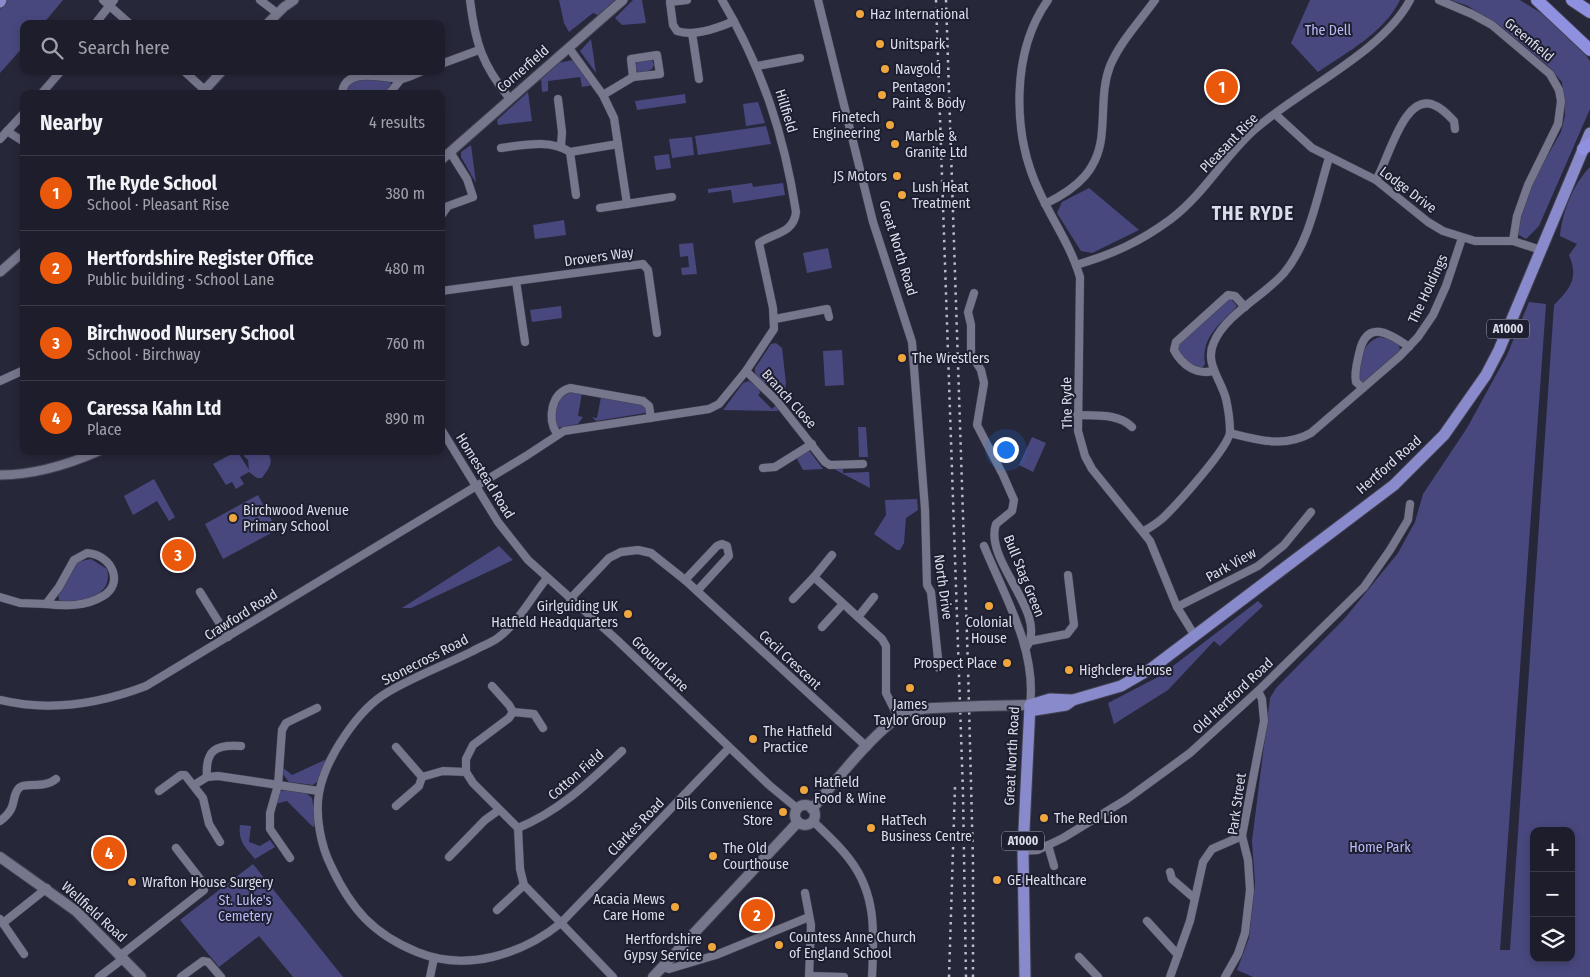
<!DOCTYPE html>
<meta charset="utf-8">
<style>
:root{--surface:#1d1d2c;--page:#252634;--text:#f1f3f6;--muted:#a0a2a9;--line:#3b3b48;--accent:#ea580c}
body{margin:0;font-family:"Fira Sans Condensed",sans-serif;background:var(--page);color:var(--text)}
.controls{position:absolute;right:15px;bottom:15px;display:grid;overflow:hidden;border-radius:10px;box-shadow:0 2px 8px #0003}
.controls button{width:45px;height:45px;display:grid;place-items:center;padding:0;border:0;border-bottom:1px solid var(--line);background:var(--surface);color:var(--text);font:25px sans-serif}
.you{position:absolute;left:1005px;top:449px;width:18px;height:18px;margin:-12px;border:4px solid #fff;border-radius:50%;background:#1a73e8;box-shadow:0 0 0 8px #1a73e833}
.badge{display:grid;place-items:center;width:32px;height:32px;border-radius:50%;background:var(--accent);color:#fff;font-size:16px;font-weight:700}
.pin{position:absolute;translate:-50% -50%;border:2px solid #fff;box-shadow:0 1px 5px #0006}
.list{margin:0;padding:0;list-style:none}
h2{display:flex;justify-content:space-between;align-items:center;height:65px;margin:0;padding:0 20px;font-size:21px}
h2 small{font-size:16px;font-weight:400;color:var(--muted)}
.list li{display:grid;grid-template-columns:32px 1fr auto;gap:15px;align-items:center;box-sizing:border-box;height:75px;padding:0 20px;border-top:1px solid var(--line)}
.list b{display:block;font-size:19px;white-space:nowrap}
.list p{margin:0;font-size:16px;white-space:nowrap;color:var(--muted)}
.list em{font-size:16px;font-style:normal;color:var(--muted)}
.icon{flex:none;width:28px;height:28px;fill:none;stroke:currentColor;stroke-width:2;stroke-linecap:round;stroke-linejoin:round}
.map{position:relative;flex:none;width:1590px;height:977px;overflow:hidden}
.search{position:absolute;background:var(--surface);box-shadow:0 2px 8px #0003;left:20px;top:20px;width:425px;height:55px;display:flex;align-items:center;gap:12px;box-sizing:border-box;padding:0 18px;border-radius:10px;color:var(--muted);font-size:19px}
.panel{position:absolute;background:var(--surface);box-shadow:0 2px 8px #0003;left:20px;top:90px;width:425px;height:365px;border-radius:10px}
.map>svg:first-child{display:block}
.green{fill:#49487e;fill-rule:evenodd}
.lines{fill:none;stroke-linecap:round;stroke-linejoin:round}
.minor-casing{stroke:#414150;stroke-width:9}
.tertiary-casing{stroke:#414150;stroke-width:11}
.secondary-casing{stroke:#414150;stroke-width:12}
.primary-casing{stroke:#414150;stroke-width:13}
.trunk-casing{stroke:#414150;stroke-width:14}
.minor{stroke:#76778d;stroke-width:8}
.tertiary{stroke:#76778d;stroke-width:9}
.secondary{stroke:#76778d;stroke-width:10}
.primary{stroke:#898acb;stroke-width:11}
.trunk{stroke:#9090e0;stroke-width:12}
.rail{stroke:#bcbdcb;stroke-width:2.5;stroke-dasharray:2.5 5;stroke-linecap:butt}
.secondary-bridge-casing{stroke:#414150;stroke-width:12;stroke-linecap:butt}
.secondary-bridge{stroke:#76778d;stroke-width:10}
.poi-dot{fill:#efa73d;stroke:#1d1e2f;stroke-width:2}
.labels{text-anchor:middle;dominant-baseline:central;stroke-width:4;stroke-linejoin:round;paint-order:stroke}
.shield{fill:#1d1e2f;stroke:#a3a4b2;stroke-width:1}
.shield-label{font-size:12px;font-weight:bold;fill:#dcddea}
.poi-label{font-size:14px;fill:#dcddea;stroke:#1d1e2f;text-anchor:start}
.park-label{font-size:14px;fill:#bbbdfa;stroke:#1d1e2f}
.street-label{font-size:14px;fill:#dcddea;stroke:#1d1e2f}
.district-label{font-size:19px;font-weight:bold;letter-spacing:1px;fill:#dcddea;stroke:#1d1e2f}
</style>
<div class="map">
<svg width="1590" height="977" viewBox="0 0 1590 977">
<rect width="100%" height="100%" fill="#27273a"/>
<g class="green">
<path d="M7,0H63L43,24H24V46L0,73V9Z"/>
<path d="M559,0H618L600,16L593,13L569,32L564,23Z"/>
<path d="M633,0H642L646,23L622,25L615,18Z"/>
<path d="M1310,0H1400C1384,33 1347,52 1318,72L1291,43Z"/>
<path d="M1451,0H1520L1544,15L1585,54L1590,61V109L1539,226L1526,239L1519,235L1518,229L1530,186L1561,132L1565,115L1562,82L1548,66L1503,28L1468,6Z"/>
<path d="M591,39L596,73L580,51Z"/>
<path d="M573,60L593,85L582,87L580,77L548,81V91L542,92L541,78L558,63Z"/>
<path d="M644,60H652L654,65L652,69L646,72H638L635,67L637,62Z"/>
<path d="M360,78L390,81L391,84L384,94H345L349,84Z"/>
<path d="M528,92L532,121L498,125L497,120Z"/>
<path d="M685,94L686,103L637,110L635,101Z"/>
<path d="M758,102L765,123L746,126L743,104Z"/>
<path d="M766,126L771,144L698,155L695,136Z"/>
<path d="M692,137L694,155L672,158L669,139Z"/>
<path d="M471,145L476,183L461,157V152Z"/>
<path d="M669,154L671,168L656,170L654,156Z"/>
<path d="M1590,167V977H1253L1237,970L1249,938L1255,883L1252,841L1270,698L1276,688L1345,618L1398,553L1415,522L1423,494L1467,428L1507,355L1529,302L1546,304L1500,950H1510L1554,305C1570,288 1579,279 1569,255L1577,244L1560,236C1562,213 1573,184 1590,167ZM1534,831H1571V958H1534Z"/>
<path d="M752,183L753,187L783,183L785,195L733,203L731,190L708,193V189Z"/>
<path d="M1089,188L1139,230L1092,253L1081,251L1057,213L1062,202Z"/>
<path d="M564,220L566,235L535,239L533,225Z"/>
<path d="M693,243L697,274L682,275L681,268L689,267L688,256L680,257L679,244Z"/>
<path d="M828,248L832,268L807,273L803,253Z"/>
<path d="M1230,298L1237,306C1220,325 1201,336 1205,364L1202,368H1195L1181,355L1177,347L1226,299Z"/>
<path d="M561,306L562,318L532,322L530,310Z"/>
<path d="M1380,337L1393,340L1399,345L1400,351L1365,382H1361L1357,376C1361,360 1362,342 1380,337Z"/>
<path d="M776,343L782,348L786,383L784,395L770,381L765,385C759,380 754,376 755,368L771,344Z"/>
<path d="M842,350L844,385L825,386L823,351Z"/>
<path d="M749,381L759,388L760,393L758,395L772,409L775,406L780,409L777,411L723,410L743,383Z"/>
<path d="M565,391L582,393L578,416L583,417L578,424L557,428L554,426L557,399Z"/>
<path d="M601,397L645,404L647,411L645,413L596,421L592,417L597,418Z"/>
<path d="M858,427H866L868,457H859Z"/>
<path d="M1032,437L1046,443L1033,472L1019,465Z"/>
<path d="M808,449L823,469L803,470L796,457Z"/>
<path d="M237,451L249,470L248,460L244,456L247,451L266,452C276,461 268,469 262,478H257L249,472L240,477L244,484L236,489L232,482L226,485L213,464Z"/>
<path d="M832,468H843V473L869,472L870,488Z"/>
<path d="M154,479L175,517L169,521L157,501L133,515L124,496Z"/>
<path d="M258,495L277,530L223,559L205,524Z"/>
<path d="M917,499L918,510L906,518L904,543L900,550H897L874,534L886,515L885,500Z"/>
<path d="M499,546L513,560L411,608H402Z"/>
<path d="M91,559L107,569C114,597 82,600 63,603L59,600L58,593L76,562Z"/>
<path d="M1258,601L1263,606L1220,646L1214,641L1168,690L1114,724L1108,703L1160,676Z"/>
<path d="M327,759L319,780L313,785L289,782L282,773V767L292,775Z"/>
<path d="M286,790L306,793L312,798L316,825L313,827L287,801L275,804L280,791Z"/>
<path d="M240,825L251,826L249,842L260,846L270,840L275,847L255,859C245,847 238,841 240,825Z"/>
<path d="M253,864L343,977H293L259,936L219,967L180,920Z"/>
</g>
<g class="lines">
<g class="minor-casing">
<g id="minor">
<path d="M103,0L130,24"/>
<path d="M260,0L277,13"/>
<path d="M470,0C475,42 482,65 510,99"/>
<path d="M687,0L670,2L673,25L677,31C694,37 718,28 734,21"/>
<path d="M818,0L873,222L912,342L925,509L927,585L931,592L939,668"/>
<path d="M1048,0C1011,52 1012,134 1039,191C1052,220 1071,246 1080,277L1078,431L1085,456L1092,469L1150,541L1177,607L1195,636"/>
<path d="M1439,0L1472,14L1492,25L1550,74L1559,90L1561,101L1558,124L1528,185L1517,216L1513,241"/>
<path d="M95,24L114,0"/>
<path d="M692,33L699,79"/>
<path d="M569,48L603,95L614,118L627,204"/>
<path d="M657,55L660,74L633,77L631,59Z"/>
<path d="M441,64L479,50"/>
<path d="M757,66L800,58"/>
<path d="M184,71L209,94"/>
<path d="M41,94L61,71"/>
<path d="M342,94C344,66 383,78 400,79C406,79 415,74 422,71"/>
<path d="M389,94L401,79"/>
<path d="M603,95L633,77"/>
<path d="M558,99L562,132L561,146"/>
<path d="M1275,114L1312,148L1376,180L1428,222L1443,231L1475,241H1513L1541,250"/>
<path d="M7,131L24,142"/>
<path d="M0,139L24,113"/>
<path d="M501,148C524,145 550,139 570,152L618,144"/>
<path d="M570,152L576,195"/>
<path d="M1376,180C1388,162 1404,89 1436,106C1443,109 1449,116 1454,121L1455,129"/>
<path d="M1045,204C1078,188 1100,169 1102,130C1104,108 1102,87 1110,66C1120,42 1140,21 1155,0"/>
<path d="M600,208L672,197"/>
<path d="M441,216L448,206L473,197L467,179L450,152"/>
<path d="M1076,265C1113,254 1140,242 1171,219C1204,194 1224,157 1254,130C1299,90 1383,52 1410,0"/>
<path d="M516,281L525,342"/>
<path d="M441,291L643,264L648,270L657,333"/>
<path d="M974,293L968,312L971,325V354L981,370L984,383L977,425L1003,475L1014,500L1012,511L996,524C983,561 1050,614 1026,648"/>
<path d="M775,319L827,309L829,317"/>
<path d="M746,371L777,401L825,462L830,465L863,464"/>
<path d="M1213,371C1196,375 1182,365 1174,350L1176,342L1228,295L1235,296L1245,307"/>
<path d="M0,381L24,370"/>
<path d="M1363,388L1356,382C1354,372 1357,363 1359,354C1366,319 1388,332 1409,347"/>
<path d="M1077,415C1096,416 1118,413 1132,427"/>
<path d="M441,429L498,522L528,560L616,639L769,785L798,809"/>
<path d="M1230,433C1258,440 1284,448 1311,433L1400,356L1418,337L1433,315L1446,286L1462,238"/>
<path d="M557,434C547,419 551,393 570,388L643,401L649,406L651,418"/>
<path d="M763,468L775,467L812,444"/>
<path d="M1144,531C1151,527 1159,522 1165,516C1178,503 1229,447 1230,432C1230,423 1228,408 1226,399C1221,379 1204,363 1214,342C1226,314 1264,296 1284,273C1310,242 1317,196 1329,158"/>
<path d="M984,546C1004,595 1037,650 1030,705"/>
<path d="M87,553C113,555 124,584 103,596C85,607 65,606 46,604L59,587L74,560Z"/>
<path d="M832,555L814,577L882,639L886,646V693L898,717"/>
<path d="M547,578C533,595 517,624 499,637C492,643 481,646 473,651C445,665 415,676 388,692C358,709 325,759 319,793C315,816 321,846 331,866C351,909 373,934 417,952C466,972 521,955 561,923L613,977"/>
<path d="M685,580L717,546L722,544L727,546L729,556L697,591"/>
<path d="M200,592L228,637"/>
<path d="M0,597L20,603L46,604"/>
<path d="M570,599L609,558L621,552L638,550L651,553L685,580L867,747"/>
<path d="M793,599L814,577"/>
<path d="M1177,607L1258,566L1284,545L1311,512"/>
<path d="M858,617L874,597"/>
<path d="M822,627L843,604"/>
<path d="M1031,641L1067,634L1074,625L1068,575"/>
<path d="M492,686L509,705L513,712"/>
<path d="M0,700C50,712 99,704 146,686L526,456L564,431L709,409L719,404L746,371L774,329L773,308L759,243C774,233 794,233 796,212C784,134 762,68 722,0"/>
<path d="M543,728L534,714L513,712L509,718L473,745L466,759V772L473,783L518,828L520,869L524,885L561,923L729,748"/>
<path d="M396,747L422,777"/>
<path d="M207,777C205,750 216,744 241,746"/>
<path d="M194,785L207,777L218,776L319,791"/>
<path d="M159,791L181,775H185L203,798L209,824L220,842"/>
<path d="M396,806L419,786L422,777L443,771L466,772"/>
<path d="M0,821C19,807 10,798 19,788C24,782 44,789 56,779"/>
<path d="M813,821C825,833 840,846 850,860C877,895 874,935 872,977"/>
<path d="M518,828C560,811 589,782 622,751"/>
<path d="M1048,845L1054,866"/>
<path d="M1023,851L1038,850L1063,838L1127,799L1190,753L1258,691L1364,587L1390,550L1408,520L1410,504"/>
<path d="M449,857L485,820L499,810"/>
<path d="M290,858L270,829V813L278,785L282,730L286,723L317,708"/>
<path d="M1170,872L1172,879L1194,898"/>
<path d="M805,893L811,925L809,977"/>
<path d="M497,910L524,885"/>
<path d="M0,919L24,954"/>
<path d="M1147,921L1178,955"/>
<path d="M3,923L47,888"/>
<path d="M121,955L204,890V884L176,848"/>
<path d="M1079,957L1098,977"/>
<path d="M663,967L669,969L716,955L809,917"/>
<path d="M810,976L844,977"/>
<path d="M99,977L124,958"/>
<path d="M181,977L203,961L208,962L221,977"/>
<path d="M430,977L434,958"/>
<path d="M1170,977L1190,921L1203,862L1212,849L1242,836"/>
<path d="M1225,977L1238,954L1245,933L1250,890L1248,860L1242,836L1264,721L1262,699L1258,691"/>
</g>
</g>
<g class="tertiary-casing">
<g id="tertiary">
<path d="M267,24L284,7L294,0"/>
<path d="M201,94L222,71"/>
<path d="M441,160L623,0"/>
<path d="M0,272L24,251"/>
<path d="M0,475C35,475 67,465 99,451"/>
</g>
</g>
<g class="secondary-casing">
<g id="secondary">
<path d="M981,706L1030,705"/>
<circle cx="805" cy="815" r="10"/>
<path d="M812,809C836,781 868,739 897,718C907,710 922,709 934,708"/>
<path d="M0,857L76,911L141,977"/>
<path d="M653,977L798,822"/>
</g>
</g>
<g class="primary-casing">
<g id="primary">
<path d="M0,2L1,0"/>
<path d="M1030,705L1035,710L1066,705L1073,700L1121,686L1152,668L1394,485L1444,435L1486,375L1499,350L1590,133"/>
<path d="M1030,705L1050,699L1072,700"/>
<path d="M1025,977L1023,851L1030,705"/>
</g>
</g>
<g class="trunk-casing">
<g id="trunk">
<path d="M1537,0L1590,50"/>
<path d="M1572,0L1590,12"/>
<path d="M1583,149L1590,144"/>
</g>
</g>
<use href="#minor" class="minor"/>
<use href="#tertiary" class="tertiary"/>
<use href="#secondary" class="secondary"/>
<use href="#primary" class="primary"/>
<use href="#trunk" class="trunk"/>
<g class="rail">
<path d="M936,0L963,793L966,977"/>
<path d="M946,0L968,667L973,861V977"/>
<path d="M949,977L955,787"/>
</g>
<g class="secondary-bridge-casing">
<path id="secondary-bridge" d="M934,708L981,706"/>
</g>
<use href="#secondary-bridge" class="secondary-bridge"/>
</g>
<g class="poi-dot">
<circle cx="860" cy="14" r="5"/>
<circle cx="880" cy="44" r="5"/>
<circle cx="885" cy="69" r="5"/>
<circle cx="882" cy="95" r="5"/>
<circle cx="890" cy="125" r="5"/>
<circle cx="895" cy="144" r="5"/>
<circle cx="897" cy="176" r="5"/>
<circle cx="902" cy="195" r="5"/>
<circle cx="902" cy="358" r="5"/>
<circle cx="233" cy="518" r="5"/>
<circle cx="989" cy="606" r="5"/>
<circle cx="628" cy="614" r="5"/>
<circle cx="1007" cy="663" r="5"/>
<circle cx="1069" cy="670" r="5"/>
<circle cx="910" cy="688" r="5"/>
<circle cx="753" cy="739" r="5"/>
<circle cx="804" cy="790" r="5"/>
<circle cx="783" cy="812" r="5"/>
<circle cx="1044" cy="818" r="5"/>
<circle cx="871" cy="828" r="5"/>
<circle cx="713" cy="856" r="5"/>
<circle cx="997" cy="880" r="5"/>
<circle cx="132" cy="882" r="5"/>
<circle cx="675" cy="907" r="5"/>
<circle cx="779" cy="945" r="5"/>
<circle cx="712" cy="947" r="5"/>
</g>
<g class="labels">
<g class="shield">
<rect x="1487" y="319.5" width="42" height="19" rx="4"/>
<rect x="1002" y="831.5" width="42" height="19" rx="4"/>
</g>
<g class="shield-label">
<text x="1508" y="329">A1000</text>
<text x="1023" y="841">A1000</text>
</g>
<g class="poi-label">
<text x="870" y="14">Haz International</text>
<text x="890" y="44">Unitspark</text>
<text x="895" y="69">Navgold</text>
<text x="892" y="87">Pentagon<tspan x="892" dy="16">Paint &amp; Body</tspan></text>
<text x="880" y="117" text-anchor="end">Finetech<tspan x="880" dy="16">Engineering</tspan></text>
<text x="905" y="136">Marble &amp;<tspan x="905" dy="16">Granite Ltd</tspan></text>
<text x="887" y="176" text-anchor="end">JS Motors</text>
<text x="912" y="187">Lush Heat<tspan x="912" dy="16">Treatment</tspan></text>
<text x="912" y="358">The Wrestlers</text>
<text x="243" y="510">Birchwood Avenue<tspan x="243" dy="16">Primary School</tspan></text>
<text x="618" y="606" text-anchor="end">Girlguiding UK<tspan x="618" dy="16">Hatfield Headquarters</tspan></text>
<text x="989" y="622" text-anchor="middle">Colonial<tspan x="989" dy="16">House</tspan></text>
<text x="997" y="663" text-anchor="end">Prospect Place</text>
<text x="1079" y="670">Highclere House</text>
<text x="910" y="704" text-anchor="middle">James<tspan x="910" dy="16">Taylor Group</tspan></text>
<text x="763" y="731">The Hatfield<tspan x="763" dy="16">Practice</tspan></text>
<text x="814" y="782">Hatfield<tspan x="814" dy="16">Food &amp; Wine</tspan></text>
<text x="773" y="804" text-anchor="end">Dils Convenience<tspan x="773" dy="16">Store</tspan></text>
<text x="1054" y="818">The Red Lion</text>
<text x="881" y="820">HatTech<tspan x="881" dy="16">Business Centre</tspan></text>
<text x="723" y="848">The Old<tspan x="723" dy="16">Courthouse</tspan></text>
<text x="1007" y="880">GE Healthcare</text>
<text x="142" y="882">Wrafton House Surgery</text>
<text x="665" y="899" text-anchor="end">Acacia Mews<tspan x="665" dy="16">Care Home</tspan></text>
<text x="789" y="937">Countess Anne Church<tspan x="789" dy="16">of England School</tspan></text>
<text x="702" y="939" text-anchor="end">Hertfordshire<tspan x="702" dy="16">Gypsy Service</tspan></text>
</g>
<g class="park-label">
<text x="1328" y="30">The Dell</text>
<text x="1380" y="847">Home Park</text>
<text x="245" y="900">St. Luke's<tspan x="245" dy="16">Cemetery</tspan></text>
</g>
<g class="street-label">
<text transform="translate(1529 40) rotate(40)">Greenfield</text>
<text transform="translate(523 69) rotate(-41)">Cornerfield</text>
<text transform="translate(786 111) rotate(73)">Hillfield</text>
<text transform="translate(1229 143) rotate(-46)">Pleasant Rise</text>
<text transform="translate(1408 190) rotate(37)">Lodge Drive</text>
<text transform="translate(898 248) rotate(73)">Great North Road</text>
<text transform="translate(599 257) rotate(-8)">Drovers Way</text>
<text transform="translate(1428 289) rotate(-65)">The Holdings</text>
<text transform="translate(789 399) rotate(48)">Branch Close</text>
<text transform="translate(1067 403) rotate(-91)">The Ryde</text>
<text transform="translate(1389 465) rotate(-41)">Hertford Road</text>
<text transform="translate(485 476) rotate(58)">Homestead Road</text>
<text transform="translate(1231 565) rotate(-29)">Park View</text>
<text transform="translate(1024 576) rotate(68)">Bull Stag Green</text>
<text transform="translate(943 587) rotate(82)">North Drive</text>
<text transform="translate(241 615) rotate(-32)">Crawford Road</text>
<text transform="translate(425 660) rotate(-27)">Stonecross Road</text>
<text transform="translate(790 660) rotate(43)">Cecil Crescent</text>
<text transform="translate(660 664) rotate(44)">Ground Lane</text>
<text transform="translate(1233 696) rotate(-43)">Old Hertford Road</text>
<text transform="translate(1012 756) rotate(-87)">Great North Road</text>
<text transform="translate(576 775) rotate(-41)">Cotton Field</text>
<text transform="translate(1237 804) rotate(-82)">Park Street</text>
<text transform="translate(636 827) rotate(-46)">Clarkes Road</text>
<text transform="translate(94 912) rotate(42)">Wellfield Road</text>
</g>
<g class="district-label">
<text x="1253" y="213">THE RYDE</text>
</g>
</g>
</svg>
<div class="controls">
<button>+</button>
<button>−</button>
<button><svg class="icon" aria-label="layers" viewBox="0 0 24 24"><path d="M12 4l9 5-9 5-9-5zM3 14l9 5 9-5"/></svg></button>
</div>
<div class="you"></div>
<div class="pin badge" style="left:1222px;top:87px">1</div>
<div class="pin badge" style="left:757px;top:915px">2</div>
<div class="pin badge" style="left:178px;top:555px">3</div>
<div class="pin badge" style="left:109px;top:853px">4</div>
<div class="search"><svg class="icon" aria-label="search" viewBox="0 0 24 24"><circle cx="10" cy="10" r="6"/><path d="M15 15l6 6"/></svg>Search here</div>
<section class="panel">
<h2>Nearby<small>4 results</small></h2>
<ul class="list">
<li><span class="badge">1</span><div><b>The Ryde School</b><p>School · Pleasant Rise</p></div><em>380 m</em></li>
<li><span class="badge">2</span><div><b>Hertfordshire Register Office</b><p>Public building · School Lane</p></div><em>480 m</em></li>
<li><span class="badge">3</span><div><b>Birchwood Nursery School</b><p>School · Birchway</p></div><em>760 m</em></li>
<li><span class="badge">4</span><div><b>Caressa Kahn Ltd</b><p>Place</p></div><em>890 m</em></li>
</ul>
</section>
</div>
